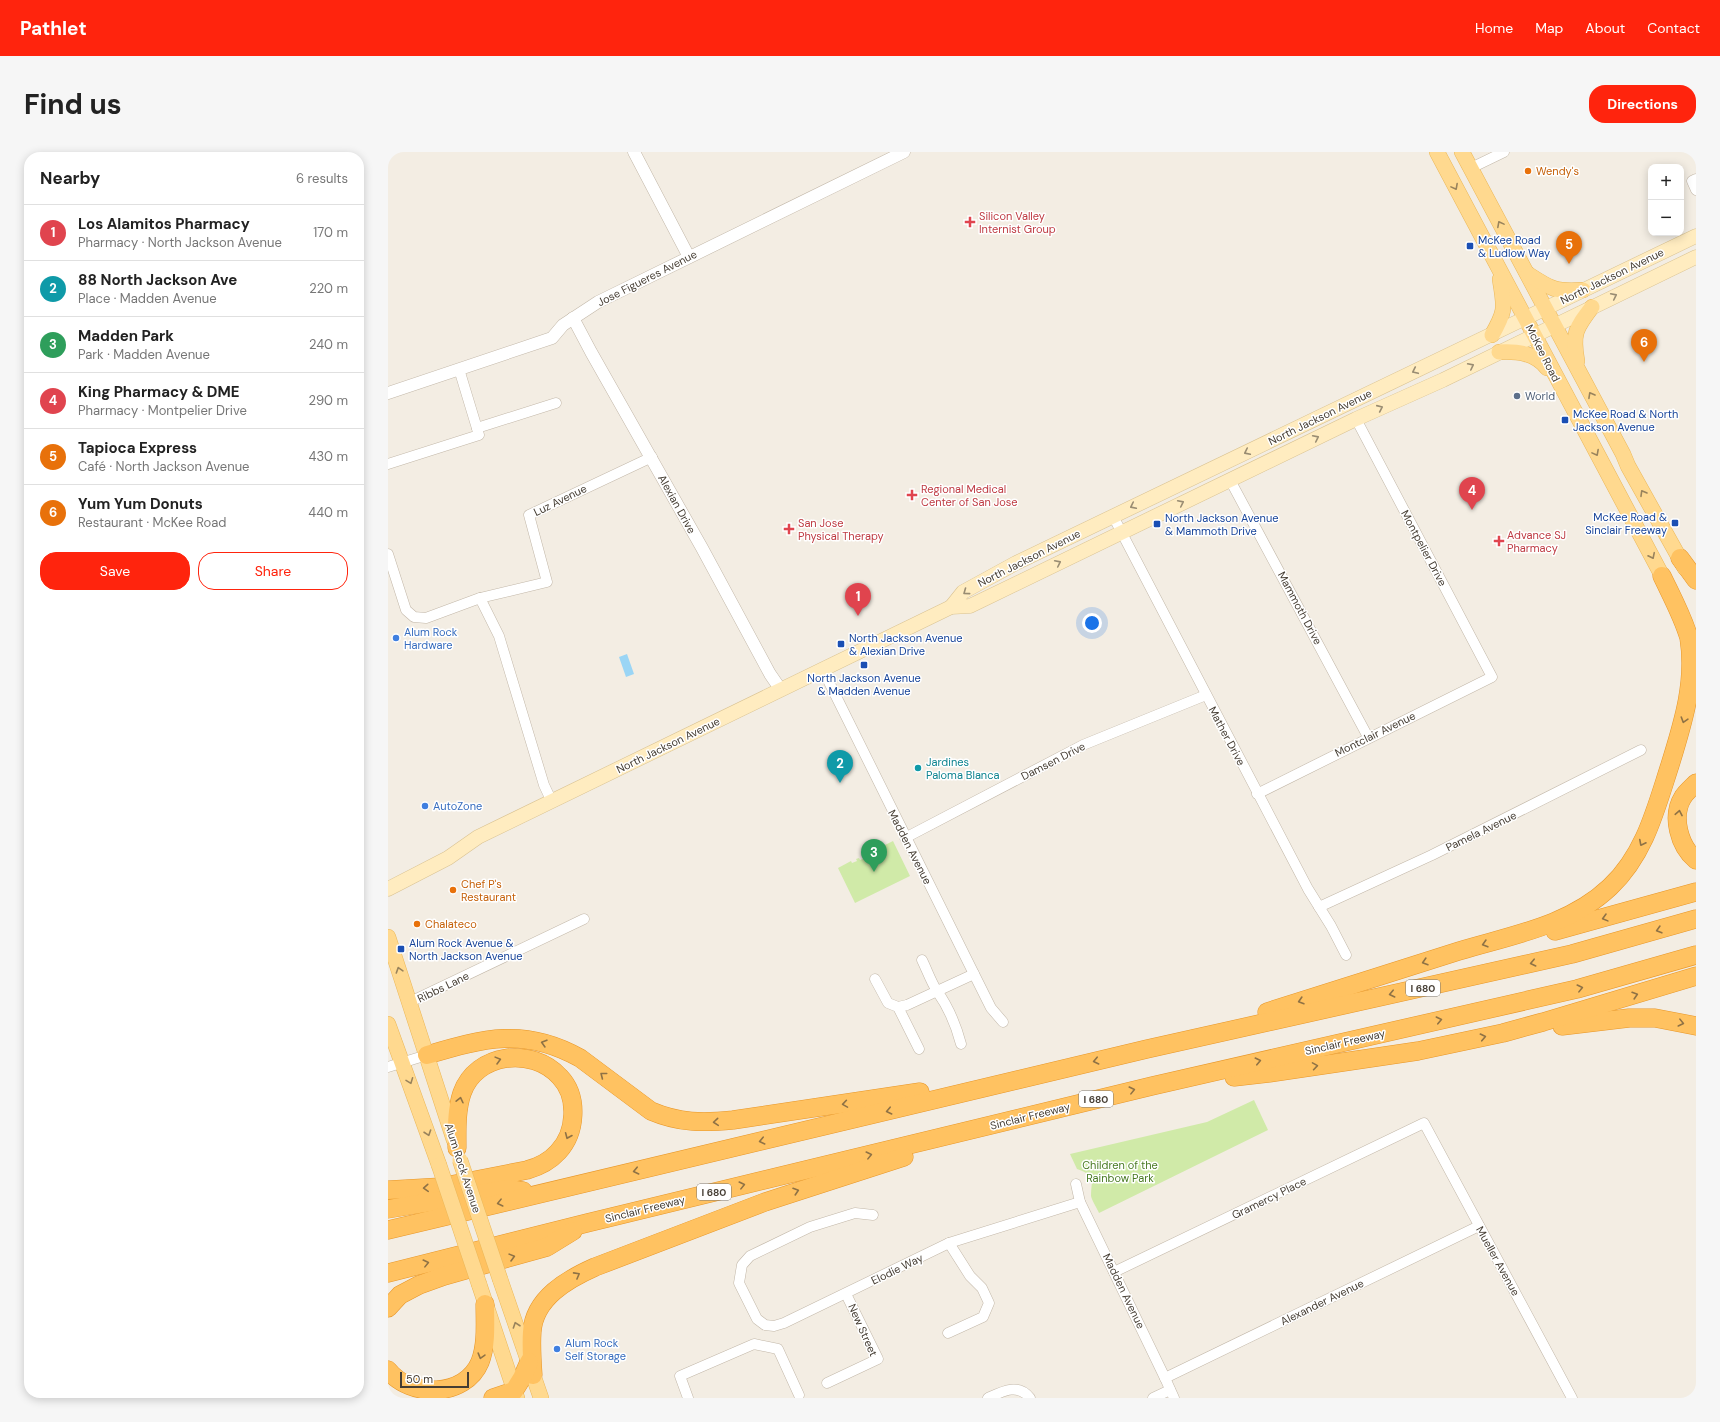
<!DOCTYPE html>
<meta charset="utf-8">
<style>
:root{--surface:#fff;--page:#f6f6f6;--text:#222;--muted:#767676;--line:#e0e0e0;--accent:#ff240d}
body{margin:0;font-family:"DM Sans",sans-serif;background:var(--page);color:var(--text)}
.controls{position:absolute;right:12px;top:12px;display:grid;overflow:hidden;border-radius:8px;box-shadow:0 2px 10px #0003}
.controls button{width:36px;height:36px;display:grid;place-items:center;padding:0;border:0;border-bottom:1px solid var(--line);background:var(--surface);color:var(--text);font:20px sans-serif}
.scale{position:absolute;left:12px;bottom:10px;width:69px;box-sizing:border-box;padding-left:4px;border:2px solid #453d33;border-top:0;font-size:11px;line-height:14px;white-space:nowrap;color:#453d33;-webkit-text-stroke:3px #fff;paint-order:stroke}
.you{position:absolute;left:704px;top:471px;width:14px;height:14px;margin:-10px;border:3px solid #fff;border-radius:50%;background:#1a73e8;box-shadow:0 0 0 6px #1a73e833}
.badge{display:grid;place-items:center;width:26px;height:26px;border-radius:50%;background:var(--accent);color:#fff;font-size:13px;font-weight:700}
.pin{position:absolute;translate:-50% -33px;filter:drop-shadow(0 1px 2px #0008)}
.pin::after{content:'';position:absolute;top:21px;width:14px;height:12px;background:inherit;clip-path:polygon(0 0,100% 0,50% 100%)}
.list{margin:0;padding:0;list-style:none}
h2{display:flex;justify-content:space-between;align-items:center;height:52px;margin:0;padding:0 16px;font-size:17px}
h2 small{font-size:13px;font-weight:400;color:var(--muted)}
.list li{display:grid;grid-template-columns:26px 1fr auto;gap:12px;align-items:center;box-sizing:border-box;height:56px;padding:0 16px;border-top:1px solid var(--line)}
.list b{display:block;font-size:15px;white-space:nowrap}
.list p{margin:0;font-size:13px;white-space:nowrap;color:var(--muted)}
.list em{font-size:13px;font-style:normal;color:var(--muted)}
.actions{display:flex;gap:8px;padding:12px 16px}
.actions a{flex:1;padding:9px 0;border:1px solid var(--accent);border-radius:16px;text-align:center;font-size:14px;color:var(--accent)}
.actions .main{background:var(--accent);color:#fff}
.map{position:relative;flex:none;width:1308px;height:1246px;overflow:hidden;border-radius:16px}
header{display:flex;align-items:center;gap:24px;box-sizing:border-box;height:56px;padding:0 20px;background:var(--accent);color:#fff}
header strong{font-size:19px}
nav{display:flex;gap:22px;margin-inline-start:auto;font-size:14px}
.intro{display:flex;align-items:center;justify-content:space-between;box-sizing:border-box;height:96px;padding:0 24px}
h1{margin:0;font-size:28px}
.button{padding:10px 18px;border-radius:16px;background:var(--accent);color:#fff;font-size:14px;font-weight:700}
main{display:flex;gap:24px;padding:0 24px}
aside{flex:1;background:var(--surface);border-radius:16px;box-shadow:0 2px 10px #0003}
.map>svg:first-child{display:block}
.green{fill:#d0eaa8}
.water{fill:#9ad5f5}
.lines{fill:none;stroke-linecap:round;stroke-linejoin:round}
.minor-casing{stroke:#c2b7a8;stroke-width:11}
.tertiary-casing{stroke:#c2b7a8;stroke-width:13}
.secondary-casing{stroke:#d9c291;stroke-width:15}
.primary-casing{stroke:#ebb758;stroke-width:16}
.motorway-casing{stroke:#e79628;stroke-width:19}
.minor{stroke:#fff;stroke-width:10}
.tertiary{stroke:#fff;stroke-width:12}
.secondary{stroke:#ffecc0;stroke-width:14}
.primary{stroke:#ffd98f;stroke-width:15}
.motorway{stroke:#ffc261;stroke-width:18}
.primary-bridge-casing{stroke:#ebb758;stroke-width:16;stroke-linecap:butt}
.primary-bridge{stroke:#ffd98f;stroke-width:15}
.oneway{stroke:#99835c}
.oneway2{stroke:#998c72}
.oneway3{stroke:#8f7245}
.food-dot{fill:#e8710a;stroke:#fff;stroke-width:1.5}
.health-dot{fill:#e0444e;stroke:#fff;stroke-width:1.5}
.transit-dot{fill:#1a4fb4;stroke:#fff;stroke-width:1.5}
.service-dot{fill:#5c6f8a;stroke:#fff;stroke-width:1.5}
.shop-dot{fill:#3f7fe0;stroke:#fff;stroke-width:1.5}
.culture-dot{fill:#0f9aa8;stroke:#fff;stroke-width:1.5}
.labels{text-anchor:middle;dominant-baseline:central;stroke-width:3;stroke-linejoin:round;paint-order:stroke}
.shield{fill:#fff;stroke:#7d7770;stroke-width:1}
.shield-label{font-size:10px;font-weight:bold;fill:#453d33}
.food-label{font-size:11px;fill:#c56008;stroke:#fff;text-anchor:start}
.health-label{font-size:11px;fill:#be3a42;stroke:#fff;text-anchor:start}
.transit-label{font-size:11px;fill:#164399;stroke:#fff;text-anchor:start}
.street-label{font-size:11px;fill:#453d33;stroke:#fff}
.service-label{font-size:11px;fill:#4e5e75;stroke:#fff;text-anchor:start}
.shop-label{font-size:11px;fill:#366cbe;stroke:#fff;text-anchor:start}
.culture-label{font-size:11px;fill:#0d838f;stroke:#fff;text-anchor:start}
.park-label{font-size:11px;fill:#497a23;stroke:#fff}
</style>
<header>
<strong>Pathlet</strong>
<nav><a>Home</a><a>Map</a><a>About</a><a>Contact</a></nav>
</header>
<div class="intro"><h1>Find us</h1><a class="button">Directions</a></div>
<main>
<aside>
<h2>Nearby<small>6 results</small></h2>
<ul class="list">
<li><span class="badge" style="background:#e0444e">1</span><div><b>Los Alamitos Pharmacy</b><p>Pharmacy · North Jackson Avenue</p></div><em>170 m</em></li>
<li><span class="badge" style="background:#0f9aa8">2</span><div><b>88 North Jackson Ave</b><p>Place · Madden Avenue</p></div><em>220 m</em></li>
<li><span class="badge" style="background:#2e9e5b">3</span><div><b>Madden Park</b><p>Park · Madden Avenue</p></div><em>240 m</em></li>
<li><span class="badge" style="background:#e0444e">4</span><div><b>King Pharmacy &amp; DME</b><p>Pharmacy · Montpelier Drive</p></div><em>290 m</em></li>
<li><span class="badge" style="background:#e8710a">5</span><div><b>Tapioca Express</b><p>Café · North Jackson Avenue</p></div><em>430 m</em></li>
<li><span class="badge" style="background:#e8710a">6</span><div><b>Yum Yum Donuts</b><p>Restaurant · McKee Road</p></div><em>440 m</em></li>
</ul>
<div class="actions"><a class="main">Save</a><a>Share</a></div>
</aside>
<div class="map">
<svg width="1308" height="1246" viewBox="0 0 1308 1246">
<rect width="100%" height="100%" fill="#f3ede3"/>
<g class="green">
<path d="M505,689L522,724L467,751L450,716L463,709L464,711L469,709L468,707L471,706L472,708L477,706L476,703L482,700L483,702L488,700L487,698Z"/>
<path d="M866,948L880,978L711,1061C709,1056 704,1049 703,1044C703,1027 709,1024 689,1017L682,1002L819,970Z"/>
</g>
<path class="water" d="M239,502L246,522L238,525L231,505Z"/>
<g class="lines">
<g class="minor-casing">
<g id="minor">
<path d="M1083,16L1116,0"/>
<path d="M1308,27L1304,29L1308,38"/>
<path d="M89,276L168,251"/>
<path d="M0,312L91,283L71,217"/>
<path d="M842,328L980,585"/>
<path d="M725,364L920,737L943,774L958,803"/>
<path d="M0,402L18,458L26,465L38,466L92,446L111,484L156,633L164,650"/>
<path d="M92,446L159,430L141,363L264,305"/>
<path d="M435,518L586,822L603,856L615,870"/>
<path d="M869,642L1104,525L968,267"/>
<path d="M517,686L695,593L818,543"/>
<path d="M931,755L1044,703L1253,598"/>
<path d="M534,808C539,818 543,830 549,839C561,856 568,873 573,892"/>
<path d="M487,827L500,851L510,855L519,853L586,822"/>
<path d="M22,850L196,767"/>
<path d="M510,855L531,897"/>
<path d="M0,915L39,903"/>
<path d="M688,1032L692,1050L777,1226L786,1246"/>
<path d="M485,1063L467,1061L422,1075L362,1104L354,1113L351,1131L369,1167L377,1173L386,1174L396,1171L561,1091L692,1050"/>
<path d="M726,1120L1036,971L1184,1246"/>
<path d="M560,1181L595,1165L601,1151L594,1136L582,1124L561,1091"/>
<path d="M777,1226L1091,1074"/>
<path d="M439,1231L490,1207L458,1142"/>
<path d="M300,1246L292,1224L366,1192L390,1197L411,1243"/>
<path d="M600,1246C615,1239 630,1231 642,1246"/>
<path d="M765,1246L782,1238"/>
</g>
</g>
<g class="tertiary-casing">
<g id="tertiary">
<path d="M246,0L301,105"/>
<path d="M185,166L203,200L314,396L382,522L393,538"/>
<path d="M0,241L164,186L175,173L210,150L516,0"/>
</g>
</g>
<g class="secondary-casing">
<g id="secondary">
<path d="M563,455L575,440L628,411L1308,84"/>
<path d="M0,737L60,706L90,685L563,455L582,454L968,267L1055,228L1308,105"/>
</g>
</g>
<g class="primary-casing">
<g id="primary">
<path d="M1049,0L1279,433"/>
<path d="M1074,0L1235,302L1240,314L1297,416"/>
<path d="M1140,122C1163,137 1167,140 1195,138"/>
<path d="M1104,183C1119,157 1116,155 1112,127"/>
<path d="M1111,200C1130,199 1147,201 1159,216"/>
<path d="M1189,209C1184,181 1188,176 1204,155"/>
<path d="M0,785L66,988"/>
<path d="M0,872L51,1013"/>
<path d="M112,1127L153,1246"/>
<path d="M91,1132L129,1246"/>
</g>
</g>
<g class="motorway-casing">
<g id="motorway">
<path d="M1292,406L1308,428"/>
<path d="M1308,631C1304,635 1298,640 1295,645C1283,664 1291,694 1308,708"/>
<path d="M1167,779L1308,740"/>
<path d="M879,860C943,840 1007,819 1071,799C1124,783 1181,774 1222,735C1257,702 1268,656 1282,613C1295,571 1308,530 1301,486C1295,465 1283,443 1274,424"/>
<path d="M1174,874L1241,866H1267L1308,874"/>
<path d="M39,903C96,886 137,875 192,906L263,959C291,971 315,971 345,968L532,940"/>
<path d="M846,925L881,921L1030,899L1115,881L1155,870L1308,824"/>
<path d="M0,1038L52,1035L139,1018C150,1015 161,1010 170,1000C188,981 191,945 172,925C144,894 88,901 74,941C68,959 69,978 69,996"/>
<path d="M0,1057L120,1037L135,1039"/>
<path d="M0,1078L759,897L1184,802L1308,767"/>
<path d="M0,1121L199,1071L764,934L1189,837L1308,803"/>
<path d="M0,1156L12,1143L31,1133L56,1124L159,1095L185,1079"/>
<path d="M0,1218C22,1246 77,1246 92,1210C99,1192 97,1170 97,1152"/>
<path d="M145,1223C144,1209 143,1194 144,1180C146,1146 180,1127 207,1115L377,1050L516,1005"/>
<path d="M105,1246L126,1239L134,1226L141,1210"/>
</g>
</g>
<use href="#minor" class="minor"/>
<use href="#tertiary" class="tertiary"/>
<use href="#secondary" class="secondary"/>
<use href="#primary" class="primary"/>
<use href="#motorway" class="motorway"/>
<g class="primary-bridge-casing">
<g id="primary-bridge">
<path d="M72,1008L112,1127"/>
<path d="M51,1013L91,1132"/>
</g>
</g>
<use href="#primary-bridge" class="primary-bridge"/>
</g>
<defs><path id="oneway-chevron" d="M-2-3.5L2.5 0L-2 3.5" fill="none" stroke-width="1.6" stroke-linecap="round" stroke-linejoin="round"/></defs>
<g class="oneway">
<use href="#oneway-chevron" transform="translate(1067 35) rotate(62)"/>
<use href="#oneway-chevron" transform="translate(1112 72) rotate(-118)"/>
<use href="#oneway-chevron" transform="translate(1203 243) rotate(-119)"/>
<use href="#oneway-chevron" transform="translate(1208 301) rotate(62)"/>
<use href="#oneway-chevron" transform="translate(1255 341) rotate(-120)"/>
<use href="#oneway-chevron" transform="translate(1264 404) rotate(64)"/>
<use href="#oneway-chevron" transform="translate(11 818) rotate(-108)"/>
<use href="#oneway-chevron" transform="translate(22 929) rotate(69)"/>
<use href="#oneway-chevron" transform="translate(40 981) rotate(71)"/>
<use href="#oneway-chevron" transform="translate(128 1173) rotate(-109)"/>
</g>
<g class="oneway2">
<use href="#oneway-chevron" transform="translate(1226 144) rotate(-26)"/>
<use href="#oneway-chevron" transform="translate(1083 214) rotate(-27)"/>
<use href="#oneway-chevron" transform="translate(1027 219) rotate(155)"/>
<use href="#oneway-chevron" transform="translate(992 256) rotate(-24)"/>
<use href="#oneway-chevron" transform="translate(928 286) rotate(-26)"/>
<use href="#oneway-chevron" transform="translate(859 300) rotate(154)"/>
<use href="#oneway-chevron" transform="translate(793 351) rotate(-26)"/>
<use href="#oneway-chevron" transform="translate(745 354) rotate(154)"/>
<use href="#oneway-chevron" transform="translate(670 411) rotate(-26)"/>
<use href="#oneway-chevron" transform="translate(578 440) rotate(144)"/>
</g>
<g class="oneway3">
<use href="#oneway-chevron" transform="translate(1296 568) rotate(107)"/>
<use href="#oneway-chevron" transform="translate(1291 661) rotate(-79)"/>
<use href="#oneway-chevron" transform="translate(1254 691) rotate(117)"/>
<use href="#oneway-chevron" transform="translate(1217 766) rotate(165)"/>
<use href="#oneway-chevron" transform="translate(1271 778) rotate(164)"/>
<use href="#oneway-chevron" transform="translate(1097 792) rotate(164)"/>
<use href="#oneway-chevron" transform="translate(1037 810) rotate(163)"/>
<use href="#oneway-chevron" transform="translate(1145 811) rotate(167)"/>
<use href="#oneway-chevron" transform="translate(1192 836) rotate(-14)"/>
<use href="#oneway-chevron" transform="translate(1004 842) rotate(167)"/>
<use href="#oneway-chevron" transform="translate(1247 843) rotate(-17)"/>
<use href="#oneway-chevron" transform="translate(913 849) rotate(163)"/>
<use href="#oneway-chevron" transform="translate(1051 868) rotate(-13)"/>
<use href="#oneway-chevron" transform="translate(1293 871) rotate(14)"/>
<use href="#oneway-chevron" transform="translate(1095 885) rotate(-12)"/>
<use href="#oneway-chevron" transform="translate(156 891) rotate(-164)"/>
<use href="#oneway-chevron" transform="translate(110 908) rotate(-15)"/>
<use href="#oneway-chevron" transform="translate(708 909) rotate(167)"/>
<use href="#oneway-chevron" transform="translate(870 909) rotate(-13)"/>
<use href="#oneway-chevron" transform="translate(927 914) rotate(-9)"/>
<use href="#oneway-chevron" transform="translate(215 923) rotate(-142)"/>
<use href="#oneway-chevron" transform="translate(744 938) rotate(-14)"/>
<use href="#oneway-chevron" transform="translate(72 948) rotate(-77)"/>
<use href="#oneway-chevron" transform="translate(457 952) rotate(171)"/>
<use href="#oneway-chevron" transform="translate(501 959) rotate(167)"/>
<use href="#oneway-chevron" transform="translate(328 970) rotate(175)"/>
<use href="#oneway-chevron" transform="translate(180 984) rotate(113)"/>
<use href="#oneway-chevron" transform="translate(374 989) rotate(167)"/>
<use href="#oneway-chevron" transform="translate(481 1003) rotate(-14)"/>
<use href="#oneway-chevron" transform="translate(248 1019) rotate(167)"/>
<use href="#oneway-chevron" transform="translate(354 1033) rotate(-14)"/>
<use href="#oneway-chevron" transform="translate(38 1036) rotate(176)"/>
<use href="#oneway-chevron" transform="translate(408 1039) rotate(-18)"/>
<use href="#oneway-chevron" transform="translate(112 1051) rotate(166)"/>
<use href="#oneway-chevron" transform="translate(124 1105) rotate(-15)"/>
<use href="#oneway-chevron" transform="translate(38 1111) rotate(-14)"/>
<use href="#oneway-chevron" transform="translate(189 1123) rotate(-29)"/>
<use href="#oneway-chevron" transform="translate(93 1204) rotate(106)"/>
</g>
<g class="food-dot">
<circle cx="1140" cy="19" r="4"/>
<circle cx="65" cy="738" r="4"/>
<circle cx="29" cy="772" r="4"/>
</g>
<g class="health-dot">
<path d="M580 64h4v4h4v4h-4v4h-4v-4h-4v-4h4z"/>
<path d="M522 337h4v4h4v4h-4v4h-4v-4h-4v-4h4z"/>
<path d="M399 371h4v4h4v4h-4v4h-4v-4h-4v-4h4z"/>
<path d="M1109 383h4v4h4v4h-4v4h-4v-4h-4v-4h4z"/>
</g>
<g class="transit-dot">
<rect x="1078" y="90" width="8" height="8" rx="2"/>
<rect x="1173" y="264" width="8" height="8" rx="2"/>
<rect x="1283" y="367" width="8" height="8" rx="2"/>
<rect x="765" y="368" width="8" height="8" rx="2"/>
<rect x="449" y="488" width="8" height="8" rx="2"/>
<rect x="472" y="509" width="8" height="8" rx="2"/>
<rect x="9" y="793" width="8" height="8" rx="2"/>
</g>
<circle class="service-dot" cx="1129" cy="244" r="4"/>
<g class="shop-dot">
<circle cx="8" cy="486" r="4"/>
<circle cx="37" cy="654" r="4"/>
<circle cx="169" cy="1197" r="4"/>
</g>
<circle class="culture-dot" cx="530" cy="616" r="4"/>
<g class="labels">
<g class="shield">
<rect x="1018" y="828" width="34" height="16" rx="3"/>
<rect x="691" y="939" width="34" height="16" rx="3"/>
<rect x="309" y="1032" width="34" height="16" rx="3"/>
</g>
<g class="shield-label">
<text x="1035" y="836">I 680</text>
<text x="708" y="947">I 680</text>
<text x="326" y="1040">I 680</text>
</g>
<g class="food-label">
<text x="1148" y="19">Wendy's</text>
<text x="73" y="732">Chef P's<tspan x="73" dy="13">Restaurant</tspan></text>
<text x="37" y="772">Chalateco</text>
</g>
<g class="health-label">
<text x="591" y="64">Silicon Valley<tspan x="591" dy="13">Internist Group</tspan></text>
<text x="533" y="337">Regional Medical<tspan x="533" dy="13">Center of San Jose</tspan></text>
<text x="410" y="371">San Jose<tspan x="410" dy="13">Physical Therapy</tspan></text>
<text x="1119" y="383">Advance SJ<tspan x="1119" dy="13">Pharmacy</tspan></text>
</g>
<g class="transit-label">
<text x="1090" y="88">McKee Road<tspan x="1090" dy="13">&amp; Ludlow Way</tspan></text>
<text x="1185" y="262">McKee Road &amp; North<tspan x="1185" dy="13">Jackson Avenue</tspan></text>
<text x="1279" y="365" text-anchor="end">McKee Road &amp;<tspan x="1279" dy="13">Sinclair Freeway</tspan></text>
<text x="777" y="366">North Jackson Avenue<tspan x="777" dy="13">&amp; Mammoth Drive</tspan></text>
<text x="461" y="486">North Jackson Avenue<tspan x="461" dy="13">&amp; Alexian Drive</tspan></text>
<text x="476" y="526" text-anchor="middle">North Jackson Avenue<tspan x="476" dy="13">&amp; Madden Avenue</tspan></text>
<text x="21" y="791">Alum Rock Avenue &amp;<tspan x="21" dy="13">North Jackson Avenue</tspan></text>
</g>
<g class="street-label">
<text transform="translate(1224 124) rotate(-26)">North Jackson Avenue</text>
<text transform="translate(259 126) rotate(-27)">Jose Figueres Avenue</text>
<text transform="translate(1155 201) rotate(63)">McKee Road</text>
<text transform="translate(932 265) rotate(-26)">North Jackson Avenue</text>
<text transform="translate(172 348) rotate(-26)">Luz Avenue</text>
<text transform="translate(289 352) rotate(61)">Alexian Drive</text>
<text transform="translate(1036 396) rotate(62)">Montpelier Drive</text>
<text transform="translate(641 406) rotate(-27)">North Jackson Avenue</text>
<text transform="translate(912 456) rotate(62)">Mammoth Drive</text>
<text transform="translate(987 582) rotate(-26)">Montclair Avenue</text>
<text transform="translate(839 584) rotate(62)">Mather Drive</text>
<text transform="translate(280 593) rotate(-26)">North Jackson Avenue</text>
<text transform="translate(665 609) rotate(-27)">Damsen Drive</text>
<text transform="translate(1093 679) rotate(-26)">Pamela Avenue</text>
<text transform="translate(522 695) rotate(63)">Madden Avenue</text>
<text transform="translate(55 835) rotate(-26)">Ribbs Lane</text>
<text transform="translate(957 890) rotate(-13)">Sinclair Freeway</text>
<text transform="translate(642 964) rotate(-14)">Sinclair Freeway</text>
<text transform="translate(75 1016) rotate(72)">Alum Rock Avenue</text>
<text transform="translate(881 1046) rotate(-26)">Gramercy Place</text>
<text transform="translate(257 1057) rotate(-14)">Sinclair Freeway</text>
<text transform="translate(1110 1109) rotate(61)">Mueller Avenue</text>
<text transform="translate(509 1117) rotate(-26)">Elodie Way</text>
<text transform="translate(736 1139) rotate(64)">Madden Avenue</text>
<text transform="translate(934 1150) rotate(-26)">Alexander Avenue</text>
<text transform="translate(475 1178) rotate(66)">New Street</text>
</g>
<g class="service-label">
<text x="1137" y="244">World</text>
</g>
<g class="shop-label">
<text x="16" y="480">Alum Rock<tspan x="16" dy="13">Hardware</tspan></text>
<text x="45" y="654">AutoZone</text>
<text x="177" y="1191">Alum Rock<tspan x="177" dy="13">Self Storage</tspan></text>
</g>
<g class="culture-label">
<text x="538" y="610">Jardines<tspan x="538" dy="13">Paloma Blanca</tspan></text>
</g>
<g class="park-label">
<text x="732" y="1013">Children of the<tspan x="732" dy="13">Rainbow Park</tspan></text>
</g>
</g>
</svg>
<div class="controls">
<button>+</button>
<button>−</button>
</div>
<div class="scale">50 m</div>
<div class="you"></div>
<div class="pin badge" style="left:470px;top:464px;background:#e0444e">1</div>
<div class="pin badge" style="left:452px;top:631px;background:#0f9aa8">2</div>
<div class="pin badge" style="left:486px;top:720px;background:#2e9e5b">3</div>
<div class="pin badge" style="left:1084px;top:358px;background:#e0444e">4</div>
<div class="pin badge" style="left:1181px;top:112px;background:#e8710a">5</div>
<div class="pin badge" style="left:1256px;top:210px;background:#e8710a">6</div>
</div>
</main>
